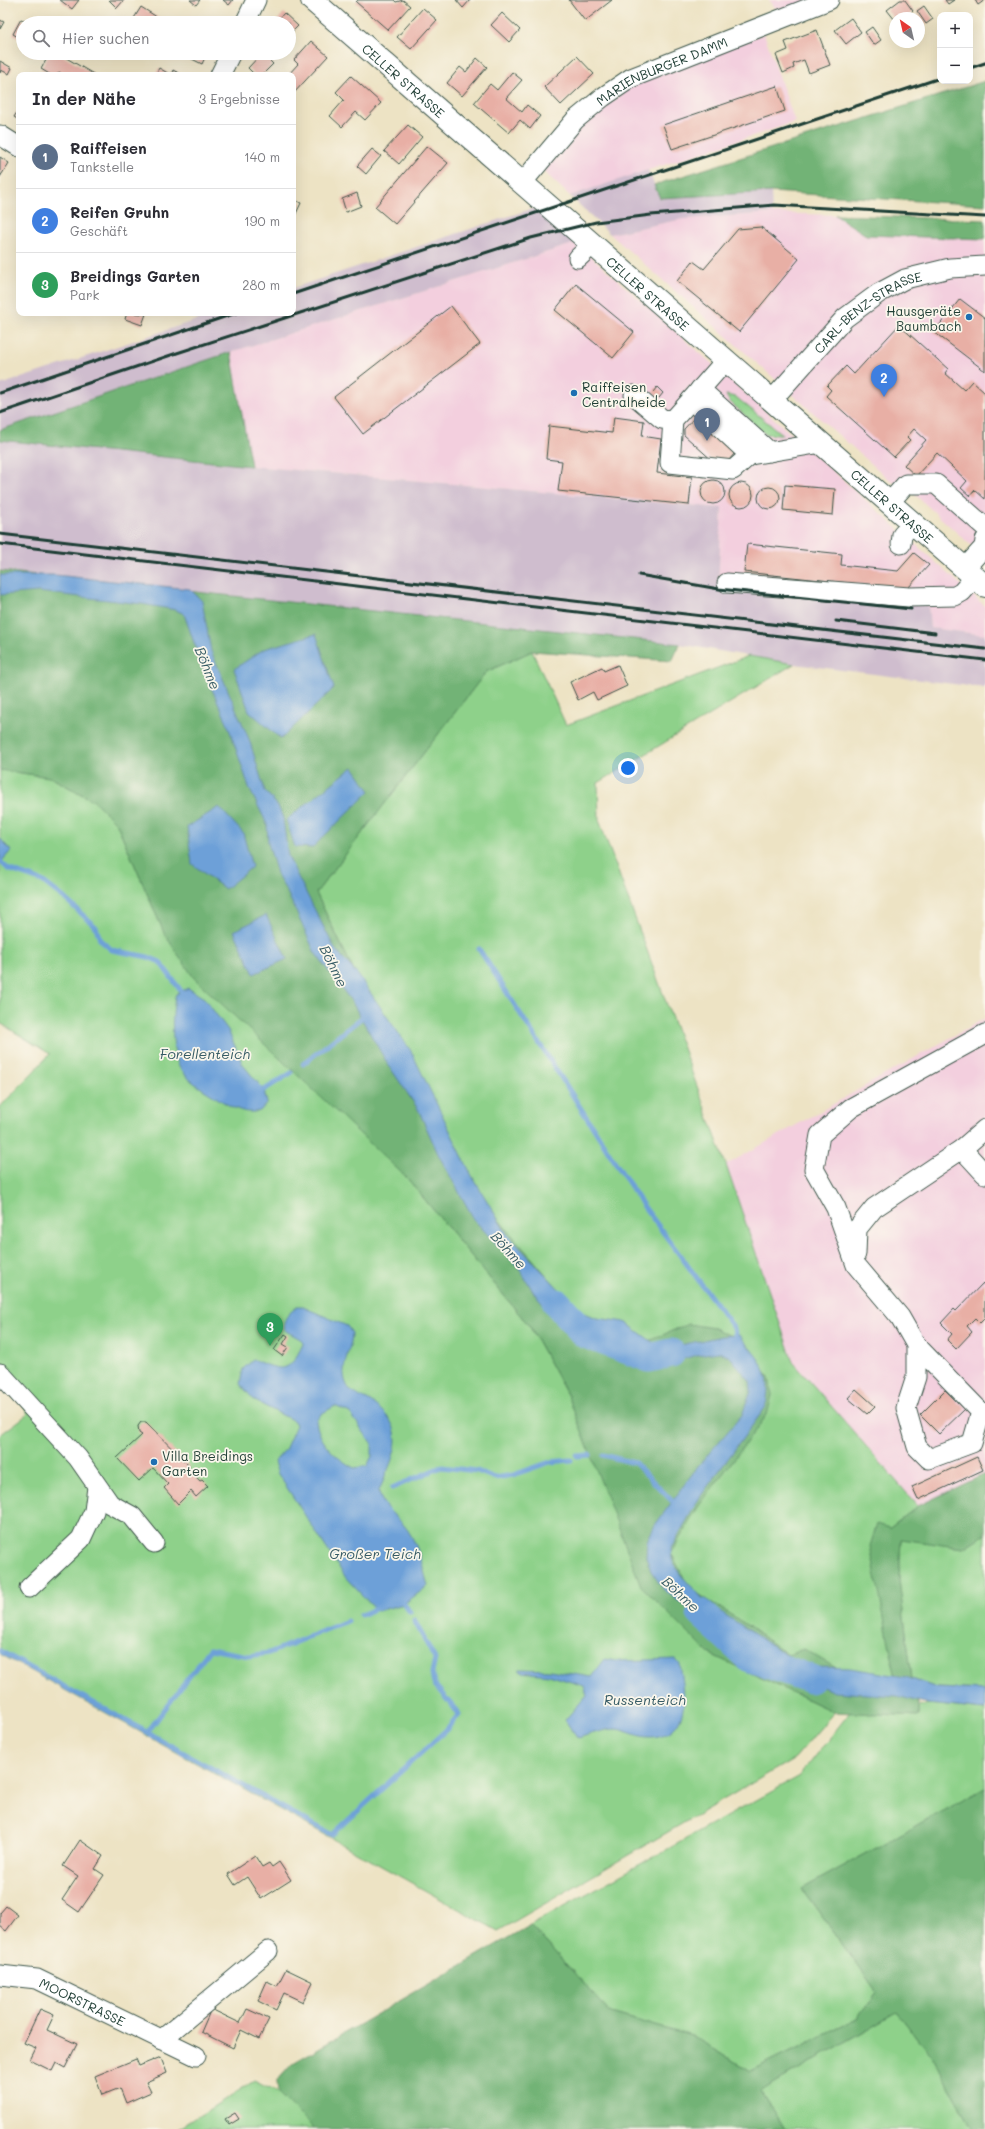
<!DOCTYPE html>
<html lang="de">
<meta charset="utf-8">
<style>
:root{--surface:#fff;--page:#f2f2f3;--text:#2b2b33;--muted:#7c7c81;--line:#e1e1e2;--accent:#d93025}
body{margin:0;font-family:Mali,sans-serif;background:var(--page);color:var(--text)}
.controls{position:absolute;right:12px;top:12px;display:grid;overflow:hidden;border-radius:8px;box-shadow:0 4px 16px #0002}
.controls button{width:36px;height:36px;display:grid;place-items:center;padding:0;border:0;border-bottom:1px solid var(--line);background:var(--surface);color:var(--text);font:20px sans-serif}
.compass{position:absolute;left:889px;top:12px;width:36px;height:36px;border-radius:50%;background:var(--surface);box-shadow:0 4px 16px #0002;rotate:326deg}
.you{position:absolute;left:628px;top:768px;width:14px;height:14px;margin:-10px;border:3px solid #fff;border-radius:50%;background:#1a73e8;box-shadow:0 0 0 6px #1a73e833}
.badge{display:grid;place-items:center;width:26px;height:26px;border-radius:50%;background:var(--accent);color:#fff;font-size:13px;font-weight:700}
.pin{position:absolute;translate:-50% -33px;filter:drop-shadow(0 1px 2px #0008)}
.pin::after{content:'';position:absolute;top:21px;width:14px;height:12px;background:inherit;clip-path:polygon(0 0,100% 0,50% 100%)}
.list{margin:0;padding:0;list-style:none}
h2{display:flex;justify-content:space-between;align-items:center;height:52px;margin:0;padding:0 16px;font-size:17px}
h2 small{font-size:13px;font-weight:400;color:var(--muted)}
.list li{display:grid;grid-template-columns:26px 1fr auto;gap:12px;align-items:center;box-sizing:border-box;height:64px;padding:0 16px;border-top:1px solid var(--line)}
.list b{display:block;font-size:15px;white-space:nowrap}
.list p{margin:0;font-size:13px;white-space:nowrap;color:var(--muted)}
.list em{font-size:13px;font-style:normal;color:var(--muted)}
.icon{flex:none;width:22px;height:22px;fill:none;stroke:currentColor;stroke-width:2;stroke-linecap:round;stroke-linejoin:round}
.map{position:relative;flex:none;width:985px;height:2129px;overflow:hidden}
.search{position:absolute;background:var(--surface);box-shadow:0 4px 16px #0002;left:16px;top:16px;width:280px;height:44px;display:flex;align-items:center;gap:10px;box-sizing:border-box;padding:0 14px;border-radius:22px;color:var(--muted);font-size:15px}
.panel{position:absolute;background:var(--surface);box-shadow:0 4px 16px #0002;left:16px;top:72px;width:280px;height:244px;border-radius:8px}
.map>svg:first-child{display:block}
.built{fill:#f3cfde}
.industrial{fill:#cfbdce}
.green{fill:#8ed18a;stroke:#56875f}
.forest{fill:#72b376;stroke:#487855}
.water{fill:#6da0d8;stroke:#466e86;fill-rule:evenodd}
.lines{fill:none;stroke-linecap:round;stroke-linejoin:round}
.stream{stroke:#6da0d8;stroke-width:5}
.river{stroke:#6da0d8;stroke-width:29}
.building{fill:#e8afa5}
.minor-casing{stroke:#3e564a;stroke-width:21}
.major-casing{stroke:#3e564a;stroke-width:24}
.minor{stroke:#fff;stroke-width:19}
.major{stroke:#fff;stroke-width:22}
.rail{stroke:#1f3d34;stroke-width:3}
.poi-dot{fill:#1f6fb2;stroke:#fbf7ec;stroke-width:1.5}
.labels{text-anchor:middle;dominant-baseline:central;stroke-width:3.5;stroke-linejoin:round;paint-order:stroke}
.street-label{font-size:13px;fill:#1f3d34;stroke:#fbf7ec}
.poi-label{font-size:13px;fill:#1f3d34;stroke:#fbf7ec;text-anchor:start}
.water-label{font-size:14px;font-style:italic;fill:#365b65;stroke:#fbf7ec}
</style>
<div class="map">
<svg width="985" height="2129" viewBox="0 0 985 2129">
<rect width="100%" height="100%" fill="#fbf7ec"/>
<filter id="ink" filterUnits="userSpaceOnUse"><feTurbulence type="fractalNoise" baseFrequency=".025" numOctaves="2"/><feDisplacementMap in="SourceGraphic" scale="8" xChannelSelector="R" yChannelSelector="G"/><feConvolveMatrix kernelMatrix="1 2 1 2 8 2 1 2 1" color-interpolation-filters="sRGB"/></filter>
<filter id="wash" filterUnits="userSpaceOnUse"><feTurbulence type="fractalNoise" baseFrequency=".012" numOctaves="4" result="noise"/><feDisplacementMap in="SourceGraphic" scale="16" xChannelSelector="R" yChannelSelector="G"/><feGaussianBlur stdDeviation="0.9" result="paint"/><feColorMatrix in="noise" values="0 0 0 0 0 0 0 0 0 0 0 0 0 0 0 0 0 1.4 0 .05"/><feComposite in="paint" operator="in"/></filter>
<g filter="url(#wash)">
<rect width="100%" height="100%" fill="#ede3c4"/>
<g class="built">
<path d="M769,0H815L780,14Z"/>
<path d="M764,33L795,122L570,196L542,170L580,125L632,85Z"/>
<path d="M772,213L835,215L866,235L985,239V558L913,493L891,481L610,234L683,219Z"/>
<path d="M576,243L985,606V635L930,628L928,607L718,585L722,508L251,466L231,352Z"/>
<path d="M985,1018V1474L918,1506L793,1362L726,1165Z"/>
</g>
<g class="industrial">
<path d="M648,170L660,198L771,192L772,213L683,219L610,234L570,196Z"/>
<path d="M534,208L576,243L231,352L0,430V385L218,313H293V288Z"/>
<path d="M0,440L251,466L722,508L718,585L928,606L930,628L985,635V688L794,664L680,644L0,571Z"/>
</g>
<g class="green">
<path d="M726,395L736,397L783,435L765,434L729,401Z"/>
<path d="M532,651L566,725L749,656L794,664L598,783L599,820L726,1165L793,1362L918,1506L890,1528L897,1684L788,1655L745,1624L689,1588L671,1553L698,1507L639,1345L592,1329L485,1204L363,990L316,893L486,672Z"/>
<path d="M0,770L50,777L94,801L117,824L165,935L407,1178L530,1327L708,1653L834,1712L795,1758L498,1931L0,1654V1435L28,1414L0,1364V1107L50,1054L0,1023Z"/>
<path d="M985,1534V1690L937,1688L912,1679L899,1580L901,1538L963,1548Z"/>
<path d="M929,1704L985,1710V1788L802,1889L877,1992L857,2019L750,2071L694,2037L611,2013L530,1925L800,1776L850,1712L919,1716V1707Z"/>
<path d="M897,2012L935,2061L973,2129H785L761,2091Z"/>
<path d="M254,2081L278,2093L314,2129H178Z"/>
</g>
<g class="forest">
<path d="M985,81V205L771,192L660,198L654,185Z"/>
<path d="M835,215L985,220V239L866,235Z"/>
<path d="M231,352L251,466L0,440V430Z"/>
<path d="M0,571L680,644L672,661L532,651L486,672L316,893L363,990L485,1204L592,1328L639,1345L688,1324L714,1328L742,1341L769,1377L772,1395L767,1415L698,1507L671,1553L689,1588L745,1624L788,1655L803,1649L866,1685L897,1684L870,1546L877,1524L890,1528L918,1506L985,1474V1534L963,1548L901,1539L899,1580L912,1679L919,1707V1716L834,1712L708,1653L641,1586L568,1396L530,1327L407,1178L194,978L165,935L117,824L94,801L50,777L0,770Z"/>
<path d="M985,1788V2129H973L935,2061L897,2012L761,2091L785,2129H314L278,2093L277,2081L293,2063L530,1925L611,2013L694,2037L750,2071L857,2019L877,1992L802,1889Z"/>
</g>
<g class="water">
<path d="M0,575H55L190,589L202,601L211,651L249,739L265,791L278,806L283,818L288,856L298,877L335,949L358,975L411,1051L472,1176L507,1234L580,1311L597,1318L625,1322L662,1349L722,1336L739,1335C761,1362 774,1371 765,1408L700,1497L671,1548L672,1560L679,1573L706,1602L792,1659L816,1667L850,1668L906,1677L937,1688L985,1690V1710L929,1704L896,1696L834,1692L762,1661L744,1647L724,1636L664,1590L651,1571L646,1557L647,1541L655,1525L698,1466L742,1415L751,1391L750,1381L730,1357L719,1352L697,1355L676,1361L654,1363L641,1358L626,1346L578,1330L548,1309L534,1293L519,1268L475,1221L439,1156L418,1109L387,1063L352,1002L315,953L287,892L278,877L268,843L267,824L250,790L226,720L205,674L184,614L176,610L142,604L38,592L0,595Z"/>
<path d="M316,634L334,688L281,739L249,711L234,669L264,649Z"/>
<path d="M353,767L370,791L312,848L295,847L286,820Z"/>
<path d="M219,807L243,833L252,867L225,889L192,864L187,827Z"/>
<path d="M0,838L11,851L0,863Z"/>
<path d="M266,915L287,959L254,974L234,931Z"/>
<path d="M188,988L204,998L228,1030L243,1065L264,1090L267,1103L260,1111C244,1115 231,1107 217,1098C206,1091 191,1083 183,1072C170,1057 171,1013 176,994Z"/>
<path d="M297,1307H303L347,1326L352,1333C352,1349 339,1367 346,1383C350,1394 360,1396 369,1401C412,1429 394,1454 379,1491C381,1506 393,1513 402,1523C418,1540 422,1565 428,1586L404,1604L377,1611L346,1578L278,1474L274,1462L285,1450L296,1425L294,1421L255,1401L240,1384L243,1369L253,1360C282,1370 288,1376 303,1344L302,1340L284,1330C283,1318 288,1314 297,1307ZM335,1406L350,1413L372,1444V1456L367,1466L354,1468C336,1458 319,1443 316,1421L321,1414Z"/>
<path d="M605,1659L617,1661L675,1659L680,1664C685,1692 692,1734 652,1737C638,1738 627,1730 616,1729C604,1729 589,1735 577,1738L565,1720L587,1695L584,1686L549,1675L521,1672L519,1669L550,1670L591,1677Z"/>
</g>
<g class="lines">
<g class="stream">
<path d="M1,862L8,869L42,881L63,897L96,927L100,940L112,950L148,957L160,962L181,991"/>
<path d="M479,949L642,1204L734,1328L736,1341"/>
<path d="M303,1064L365,1015"/>
<path d="M264,1090L291,1073"/>
<path d="M603,1455L635,1463L676,1505"/>
<path d="M577,1456L590,1455"/>
<path d="M392,1488L441,1467L477,1471L495,1478L513,1475L550,1462L571,1460"/>
<path d="M404,1604L410,1612"/>
<path d="M361,1615L375,1609"/>
<path d="M0,1651L332,1835L446,1730L459,1714L434,1684L432,1673L435,1659L414,1620"/>
<path d="M149,1730L210,1649L249,1656L269,1653L347,1621"/>
</g>
<g class="river">
<path d="M557,1303L585,1334L649,1358L671,1353"/>
<path d="M701,1613L748,1657L811,1679"/>
</g>
</g>
<g id="blocks">
<g class="building">
<path d="M60,0H79L72,9Z"/>
<path d="M109,0H124L117,8Z"/>
<path d="M190,0H200L196,5Z"/>
<path d="M223,0H233L229,5Z"/>
<path d="M358,0H394L396,2L403,0L410,6L388,30L356,2Z"/>
<path d="M456,0H470L463,8Z"/>
<path d="M569,0H612L585,21Z"/>
<path d="M900,0H905L913,11L906,18H895V20L887,10Z"/>
<path d="M945,0H954L948,4Z"/>
<path d="M975,0H985L978,5Z"/>
<path d="M924,6L933,19L926,24L917,11Z"/>
<path d="M141,7L160,19L158,23H131Z"/>
<path d="M423,8L437,20L411,49L397,37Z"/>
<path d="M284,13L298,26L289,35V23H275Z"/>
<path d="M502,13L520,30L509,42L491,25Z"/>
<path d="M851,18L861,32L846,44L835,30Z"/>
<path d="M21,19L29,23H23V40L13,34Z"/>
<path d="M0,20L4,22L0,29Z"/>
<path d="M872,27L881,40L874,45L865,32Z"/>
<path d="M817,30L830,65L809,73L804,60L793,64L794,68L783,73L776,55L788,50L785,42Z"/>
<path d="M311,41L328,56L293,94V75H288L298,64L294,60Z"/>
<path d="M50,53H58L95,75H64L59,72L57,75H51L41,69Z"/>
<path d="M185,53H207L202,64L184,55Z"/>
<path d="M262,53L273,64L262,75H255L248,68Z"/>
<path d="M577,56L594,74L561,105L544,87Z"/>
<path d="M477,58L487,67L462,96L447,83L460,67L466,72Z"/>
<path d="M0,61L12,68L9,74L1,70L0,73Z"/>
<path d="M159,68L171,75L173,70L182,75H155Z"/>
<path d="M512,72L522,80L506,98L522,112L527,105L540,116L530,129L520,120L509,133L474,103L490,84L497,90Z"/>
<path d="M351,76L381,103L365,120L356,112L342,127L330,116L344,100L336,92Z"/>
<path d="M777,86L785,111L672,149L663,125Z"/>
<path d="M19,109V120L14,117Z"/>
<path d="M408,125L422,137L399,164L384,151Z"/>
<path d="M427,146L448,163L395,224L375,207Z"/>
<path d="M372,149L381,156L366,174L357,166Z"/>
<path d="M0,157L9,163L0,177Z"/>
<path d="M357,193L361,206L346,212L342,199Z"/>
<path d="M293,199L301,203L293,220Z"/>
<path d="M761,227L799,259L739,332L677,281L693,261L704,269L738,229Z"/>
<path d="M576,284L634,332L613,358L555,310Z"/>
<path d="M960,299L985,318V371L934,332Z"/>
<path d="M451,306L480,344L363,434L334,397Z"/>
<path d="M127,313L146,314L142,325L125,319Z"/>
<path d="M899,325L948,369L945,373L964,390L972,381L985,393V499L975,490L970,496L961,488L967,481L937,453L916,476L904,465L926,440L914,429L907,437L910,440L894,457L826,396L831,390L827,386L846,366L854,374Z"/>
<path d="M657,387L663,393L659,398L653,392Z"/>
<path d="M697,415L736,452L728,461L714,462L684,435V429Z"/>
<path d="M614,417L644,421L642,436L661,439L657,473L692,477L689,505L558,491L562,461L546,459L549,426L612,433Z"/>
<circle cx="713" cy="492" r="12"/>
<circle cx="741" cy="495" r="12"/>
<path d="M785,485L835,489L833,515L783,510Z"/>
<circle cx="769" cy="498" r="11"/>
<path d="M747,544L842,554L841,565L898,571L914,553L929,565L907,589L744,572Z"/>
<path d="M618,665L627,686L597,700L593,692L578,700L570,682L602,667L604,671Z"/>
<path d="M983,1283L985,1286V1318L980,1323L975,1318L967,1326L972,1332L956,1349L947,1340L952,1334L941,1323L954,1309L956,1311Z"/>
<path d="M285,1334L288,1336L283,1344L288,1347L282,1356L274,1350Z"/>
<path d="M856,1389L875,1406L867,1414L848,1398Z"/>
<path d="M945,1390L965,1409L939,1434L920,1415Z"/>
<path d="M146,1422L190,1467L188,1468L200,1481L202,1480L208,1486L196,1497L191,1491L178,1504L164,1488L168,1484L153,1468L139,1481L117,1458L142,1435L139,1433L138,1426L141,1422Z"/>
<path d="M977,1457L983,1470L918,1500L912,1487Z"/>
<path d="M80,1840L103,1856L95,1869L104,1875L79,1912L62,1900L78,1876L63,1866Z"/>
<path d="M255,1856L262,1867L269,1863L272,1867L279,1862L291,1880L261,1899L247,1877L235,1885L228,1874Z"/>
<path d="M6,1906L18,1915L6,1931L0,1926V1913Z"/>
<path d="M286,1969L313,1982L303,2002L284,1993L276,2010L258,2001L267,1981L277,1986Z"/>
<path d="M40,2009L54,2015L47,2030L77,2044L65,2068L56,2063L52,2071L30,2060L36,2048L24,2043Z"/>
<path d="M211,2009L240,2023L247,2009L269,2019L259,2039L241,2030L233,2048L201,2032Z"/>
<path d="M161,2057L167,2073L146,2082L151,2092L126,2103L120,2088L102,2095L95,2076L136,2059L139,2066Z"/>
<path d="M235,2113L239,2119L229,2125L225,2119Z"/>
</g>
</g>
</g>
<g filter="url(#ink)">
<use href="#blocks" fill-opacity="0" stroke="#3e564a" stroke-width="1"/>
<g class="lines">
<g class="minor-casing">
<g id="minor">
<path d="M245,23L256,0"/>
<path d="M220,75L231,53"/>
<path d="M0,135L19,147"/>
<path id="s1" d="M522,183L575,120L603,97L631,78L829,0"/>
<path d="M578,258L593,244"/>
<path d="M726,360L691,400L750,455L822,443"/>
<path d="M700,389L770,452"/>
<path d="M634,395L662,419L673,420"/>
<path d="M691,400L673,420L670,463L733,470L750,455"/>
<path id="s2" d="M772,400L845,318L879,293L905,279L950,268L985,266"/>
<path d="M890,502L906,484H936L985,527"/>
<path d="M901,544L902,535L913,523"/>
<path d="M965,568L984,547L985,540"/>
<path d="M727,583L909,597L955,596L962,592L975,577"/>
<path d="M962,1149L985,1174"/>
<path d="M856,1254L857,1229L874,1208L962,1149L985,1129"/>
<path d="M916,1345V1377L906,1408L917,1447L929,1459L972,1443L981,1412L916,1345L900,1317L856,1265L836,1208L814,1169L820,1135L851,1108L985,1034"/>
<path d="M0,1373L78,1458L110,1504L132,1516L154,1543"/>
<path d="M29,1588L81,1539L94,1511L97,1487"/>
<path id="s3" d="M0,1975L37,1979L196,2056"/>
<path d="M161,2040L268,1951"/>
</g>
</g>
<g class="major-casing">
<g id="major">
<path id="s4" d="M312,0L985,586"/>
</g>
</g>
<use href="#minor" class="minor"/>
<use href="#major" class="major"/>
<g class="rail">
<path d="M970,68L985,63"/>
<path d="M293,294L940,78"/>
<path d="M0,393L236,313"/>
<path d="M0,413L177,353L531,238L596,222L651,215L774,205L985,217"/>
<path d="M0,534L985,649"/>
<path d="M0,544L985,660"/>
<path d="M639,575L719,589L911,609"/>
<path d="M836,621L935,633"/>
</g>
</g>
</g>
<g class="poi-dot">
<circle cx="969" cy="317" r="4"/>
<circle cx="574" cy="393" r="4"/>
<circle cx="154" cy="1462" r="4"/>
</g>
<g class="labels">
<g class="street-label">
<text stroke="none"><textPath href="#s1" startOffset="183">MARIENBURGER DAMM</textPath></text>
<text stroke="none"><textPath href="#s4" startOffset="122">CELLER STRASSE</textPath></text>
<text stroke="none"><textPath href="#s4" startOffset="446">CELLER STRASSE</textPath></text>
<text stroke="none"><textPath href="#s2" startOffset="132">CARL-BENZ-STRASSE</textPath></text>
<text stroke="none"><textPath href="#s4" startOffset="770">CELLER STRASSE</textPath></text>
<text stroke="none"><textPath href="#s3" startOffset="88">MOORSTRASSE</textPath></text>
</g>
<g class="poi-label">
<text x="961" y="310" text-anchor="end">Hausgeräte<tspan x="961" dy="15">Baumbach</tspan></text>
<text x="582" y="386">Raiffeisen<tspan x="582" dy="15">Centralheide</tspan></text>
<text x="162" y="1455">Villa Breidings<tspan x="162" dy="15">Garten</tspan></text>
</g>
<g class="water-label">
<text transform="translate(208 668) rotate(68)">Böhme</text>
<text transform="translate(334 966) rotate(64)">Böhme</text>
<text x="205" y="1053">Forellenteich</text>
<text transform="translate(509 1250) rotate(48)">Böhme</text>
<text x="375" y="1553">Großer Teich</text>
<text transform="translate(681 1594) rotate(43)">Böhme</text>
<text x="645" y="1699">Russenteich</text>
</g>
</g>
</svg>
<div class="controls">
<button>+</button>
<button>−</button>
</div>
<svg class="compass" viewBox="-18 -18 36 36"><path d="M0-13l5 13h-10z" fill="#e53935"/><path d="M0 13l5-13h-10z" fill="#7c7c81"/></svg>
<div class="you"></div>
<div class="pin badge" style="left:707px;top:441px;background:#5c6f8a">1</div>
<div class="pin badge" style="left:884px;top:397px;background:#3f7fe0">2</div>
<div class="pin badge" style="left:270px;top:1346px;background:#2e9e5b">3</div>
<div class="search"><svg class="icon" aria-label="search" viewBox="0 0 24 24"><circle cx="10" cy="10" r="6"/><path d="M15 15l6 6"/></svg>Hier suchen</div>
<section class="panel">
<h2>In der Nähe<small>3 Ergebnisse</small></h2>
<ul class="list">
<li><span class="badge" style="background:#5c6f8a">1</span><div><b>Raiffeisen</b><p>Tankstelle</p></div><em>140 m</em></li>
<li><span class="badge" style="background:#3f7fe0">2</span><div><b>Reifen Gruhn</b><p>Geschäft</p></div><em>190 m</em></li>
<li><span class="badge" style="background:#2e9e5b">3</span><div><b>Breidings Garten</b><p>Park</p></div><em>280 m</em></li>
</ul>
</section>
</div>
